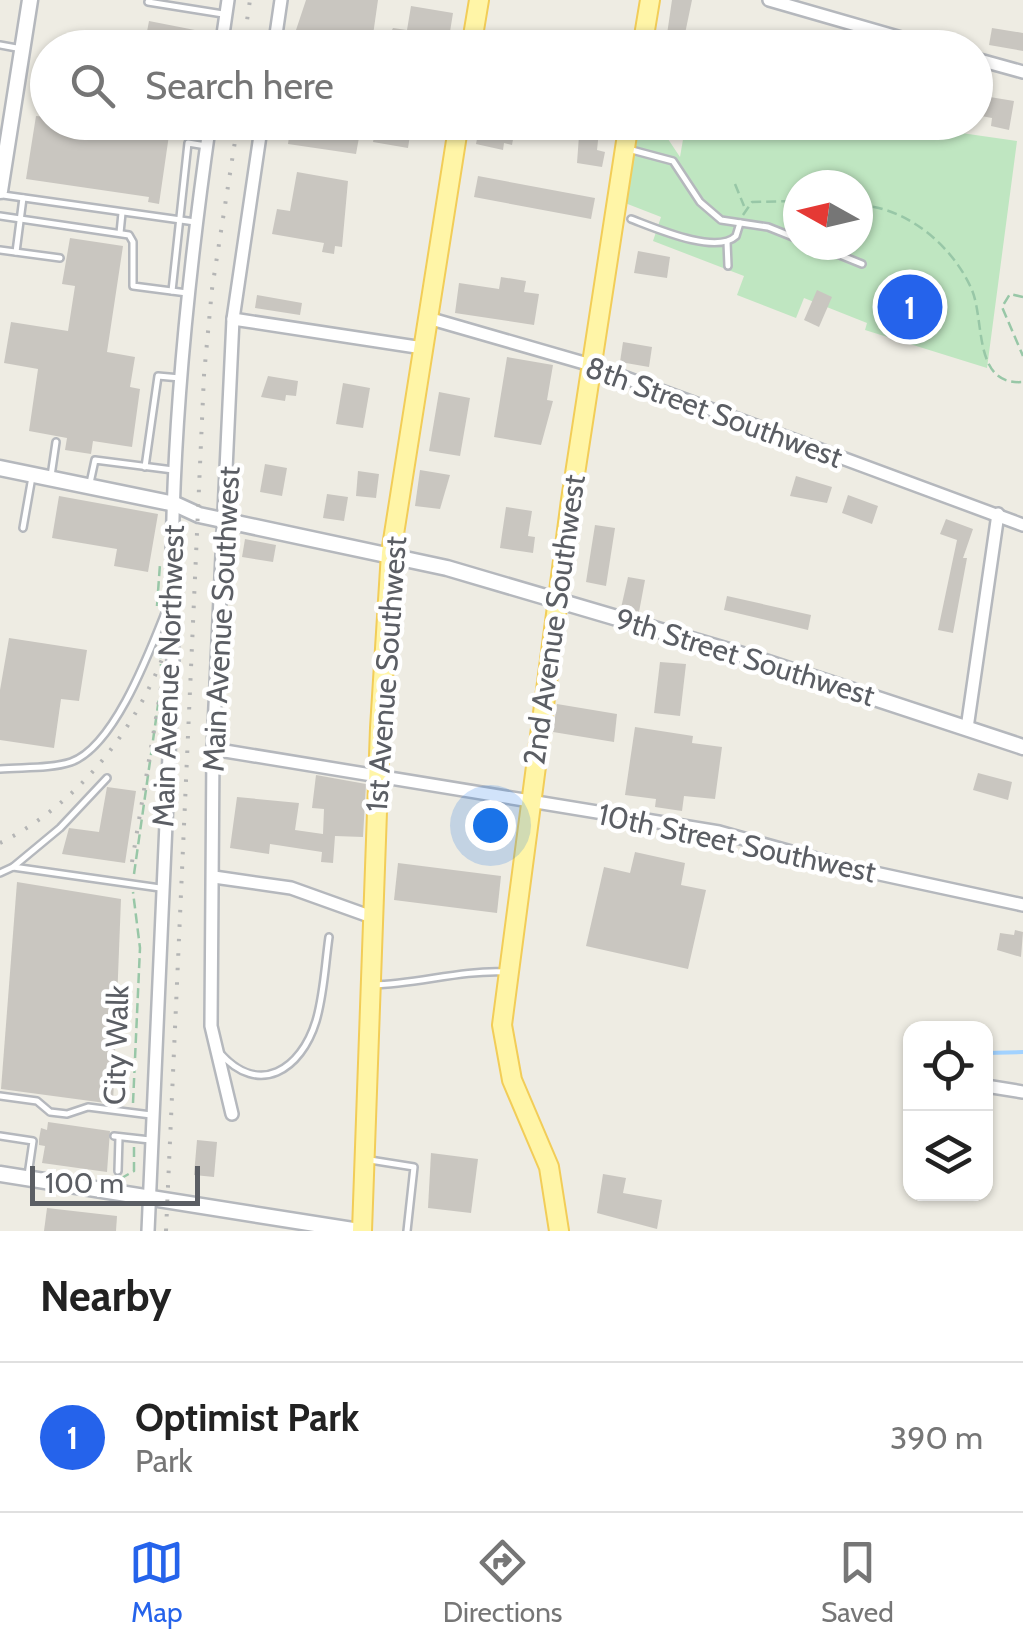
<!DOCTYPE html>
<style>
:root{--surface:#fff;--page:#f2f2f2;--text:#222;--muted:#767676;--line:#e0e0e0;--accent:#2563eb}
body{margin:0;font-family:Cabin,sans-serif;background:var(--page);color:var(--text)}
.controls{position:absolute;right:30px;bottom:30px;display:grid;overflow:hidden;border-radius:20px;box-shadow:0 2px 8px #0004}
.controls button{width:90px;height:90px;display:grid;place-items:center;padding:0;border:0;border-bottom:2px solid var(--line);background:var(--surface);color:var(--text);font:50px sans-serif}
.compass{position:absolute;left:783px;top:170px;width:90px;height:90px;border-radius:50%;background:var(--surface);box-shadow:0 2px 8px #0004;rotate:278deg}
.scale{position:absolute;left:30px;bottom:25px;width:170px;box-sizing:border-box;padding-left:10px;border:5px solid #5b5e64;border-top:0;font-size:28px;line-height:35px;white-space:nowrap;color:#5b5e64;-webkit-text-stroke:8px #fff;paint-order:stroke}
.you{position:absolute;left:490px;top:825px;width:35px;height:35px;margin:-25px;border:8px solid #fff;border-radius:50%;background:#1a73e8;box-shadow:0 0 0 15px #1a73e833}
.badge{display:grid;place-items:center;width:65px;height:65px;border-radius:50%;background:var(--accent);color:#fff;font-size:32px;font-weight:700}
.pin{position:absolute;translate:-50% -50%;border:5px solid #fff;box-shadow:0 2px 10px #0006}
.list{margin:0;padding:0;list-style:none}
h2{display:flex;justify-content:space-between;align-items:center;height:130px;margin:0;padding:0 40px;font-size:42px}
h2 small{font-size:32px;font-weight:400;color:var(--muted)}
.list li{display:grid;grid-template-columns:65px 1fr auto;gap:30px;align-items:center;box-sizing:border-box;height:150px;padding:0 40px;border-top:2px solid var(--line)}
.list b{display:block;font-size:38px;white-space:nowrap}
.list p{margin:0;font-size:32px;white-space:nowrap;color:var(--muted)}
.list em{font-size:32px;font-style:normal;color:var(--muted)}
.icon{flex:none;width:55px;height:55px;fill:none;stroke:currentColor;stroke-width:2;stroke-linecap:round;stroke-linejoin:round}
.map{position:relative;flex:none;width:1023px;height:1231px;overflow:hidden}
.search{position:absolute;background:var(--surface);box-shadow:0 2px 8px #0004;left:30px;right:30px;top:30px;height:110px;display:flex;align-items:center;gap:25px;box-sizing:border-box;padding:0 35px;border-radius:55px;color:var(--muted);font-size:38px}
.sheet{height:280px;background:var(--surface)}
nav{display:flex;justify-content:space-around;align-items:center;box-sizing:border-box;height:140px;border-top:2px solid var(--line);background:var(--surface);font-size:28px;color:var(--muted)}
nav a{display:grid;justify-items:center;gap:5px}
nav .on{color:var(--accent)}
.map>svg:first-child{display:block}
.green{fill:#bfe6c1;fill-rule:evenodd}
.lines{fill:none;stroke-linecap:round;stroke-linejoin:round}
.stream{stroke:#a2d2ff;stroke-width:4}
.building{fill:#c9c6c0}
.service-casing{stroke:#b5b8bd;stroke-width:10}
.minor-casing{stroke:#b5b8bd;stroke-width:16}
.tertiary-casing{stroke:#b5b8bd;stroke-width:19}
.primary-casing{stroke:#f2cd58;stroke-width:22}
.path{stroke:#98c7a7;stroke-width:2.5;stroke-dasharray:10 5;stroke-linecap:butt}
.service{stroke:#fff;stroke-width:5}
.minor{stroke:#fff;stroke-width:11}
.tertiary{stroke:#fff;stroke-width:14}
.primary{stroke:#fff5a7;stroke-width:18}
.rail{stroke:#b4b5b5;stroke-width:4;stroke-dasharray:2.5 12;stroke-linecap:butt}
.labels{text-anchor:middle;dominant-baseline:central;stroke-width:9;stroke-linejoin:round;paint-order:stroke}
.street-label{font-size:30px;fill:#5b5e64;stroke:#fff}
</style>
<div class="map">
<svg width="1023" height="1231" viewBox="0 0 1023 1231">
<rect width="100%" height="100%" fill="#eeece3"/>
<path class="green" d="M686,122H885L1017,141L987,368L865,330L867,323L804,298L796,318L737,295L744,276L653,241L661,217L625,203L639,123H668L666,136L680,157ZM798,185H858V245H798Z"/>
<g class="lines">
<path class="stream" d="M986,1053L1023,1052"/>
</g>
<g class="building">
<path d="M306,0H378L373,35L380,36L367,48H298L300,37L294,36Z"/>
<path d="M672,0H692L682,48H665Z"/>
<path d="M411,6L453,13L449,38L427,35L425,48H383L393,28L407,30Z"/>
<path d="M149,21L205,32L203,48H144Z"/>
<path d="M992,28L1023,33V51L989,45Z"/>
<path d="M976,82L986,85L984,96L1014,101L1009,130L991,126L992,118L976,115Z"/>
<path d="M36,116L48,117V122H82L169,135L159,204L148,202L149,197L26,179Z"/>
<path d="M291,122L360,132L356,154L288,144Z"/>
<path d="M377,122H412L408,148L373,142Z"/>
<path d="M580,122H600L597,150L605,152L602,167L577,163Z"/>
<path d="M480,124L505,129L504,133L514,134L512,145L504,143L503,150L476,144Z"/>
<path d="M297,172L348,181L342,247L335,246L334,254L322,252L324,243L272,234L277,209L290,211Z"/>
<path d="M478,176L595,198L591,219L474,197Z"/>
<path d="M70,238L123,246L107,352L135,357L130,387L140,389L132,447L93,441L91,454L65,450L67,438L29,431L38,369L4,363L11,322L68,331L75,286L62,284Z"/>
<path d="M638,251L670,257L667,278L634,273Z"/>
<path d="M501,277L526,281L524,292L539,294L534,325L455,313L459,283L499,289Z"/>
<path d="M817,290L832,297L819,327L804,320Z"/>
<path d="M257,295L302,303L300,315L255,308Z"/>
<path d="M623,342L652,347L649,367L620,362Z"/>
<path d="M507,357L553,365L547,400L553,401L541,445L494,437Z"/>
<path d="M268,376L298,381L296,396L286,395L285,401L261,397Z"/>
<path d="M343,383L370,388L363,428L336,424Z"/>
<path d="M439,392L470,398L460,456L429,451Z"/>
<path d="M265,464L287,468L282,496L260,492Z"/>
<path d="M420,470L450,475L440,509L415,506Z"/>
<path d="M358,471L379,474L376,498L356,496Z"/>
<path d="M796,476L832,487L827,503L790,496Z"/>
<path d="M327,494L348,497L344,521L323,518Z"/>
<path d="M848,495L878,506L872,524L842,513Z"/>
<path d="M59,496L158,514L148,572L114,566L117,549L52,538Z"/>
<path d="M506,507L532,511L528,536L535,537L533,553L500,548Z"/>
<path d="M946,519L973,529L963,558H967L953,633L938,630L957,540L940,534Z"/>
<path d="M595,525L615,528L606,586L586,582Z"/>
<path d="M245,539L276,545L273,562L242,557Z"/>
<path d="M628,577L645,580L639,612L621,608Z"/>
<path d="M727,596L811,615L808,630L724,610Z"/>
<path d="M9,638L87,650L79,701L61,699L54,748L0,740V690Z"/>
<path d="M660,662L686,664L680,716L654,713Z"/>
<path d="M557,704L617,714L614,742L553,732Z"/>
<path d="M635,727L693,736L692,743L722,747L715,799L684,796L682,811L655,807L656,799L625,795Z"/>
<path d="M978,773L1012,782L1008,800L973,790Z"/>
<path d="M316,775L366,784L363,837L335,836L333,863L321,862L322,852L270,844L269,854L230,848L237,797L299,803L295,830L323,834L324,809L312,808Z"/>
<path d="M107,787L136,791L125,863L62,854L69,828L99,832Z"/>
<path d="M635,852L685,863L681,885L706,890L688,969L586,946L604,867L630,873Z"/>
<path d="M398,863L501,876L497,913L394,900Z"/>
<path d="M17,882L121,899L113,1104L1,1089Z"/>
<path d="M1015,930L1023,932L1021,957L997,950L1000,933L1014,935Z"/>
<path d="M48,1122L110,1131L107,1172L42,1163L45,1146L39,1145V1139L41,1128L47,1130Z"/>
<path d="M197,1140L217,1142L214,1177L194,1175Z"/>
<path d="M431,1153L478,1159L471,1213L428,1208Z"/>
<path d="M603,1174L626,1178L623,1193L662,1200L657,1229L597,1213Z"/>
<path d="M47,1208L117,1216L116,1231H44Z"/>
</g>
<g class="lines">
<g class="service-casing">
<g id="service">
<path d="M148,2L223,14"/>
<path d="M0,45L22,49"/>
<path d="M424,122L456,127"/>
<path d="M628,149L673,161L700,202L721,220L768,227L798,239"/>
<path d="M3,195L195,222"/>
<path d="M0,216L129,235L133,242V286L187,293"/>
<path d="M631,219C655,228 716,255 736,236L740,223"/>
<path d="M120,233L122,213"/>
<path d="M727,242L728,266"/>
<path d="M815,245L862,264"/>
<path d="M0,250L60,258"/>
<path d="M16,252L23,198"/>
<path d="M172,291L188,143L206,146"/>
<path d="M145,467L158,376L180,378"/>
<path d="M51,476L56,442"/>
<path d="M90,483L95,460L173,470"/>
<path d="M23,528L32,477"/>
<path d="M0,769C22,767 50,769 71,762C116,746 152,645 169,603"/>
<path d="M13,867L60,828L107,778"/>
<path d="M0,873L13,867L160,888"/>
<path d="M373,985C418,984 460,970 505,972"/>
<path d="M220,1053C259,1097 301,1070 316,1021C324,994 325,965 329,937"/>
<path d="M0,1096L37,1101L50,1112L67,1114L88,1107L151,1115"/>
<path d="M0,1136L33,1141L28,1175"/>
<path d="M114,1136L150,1140"/>
<path d="M370,1160L414,1167L407,1231"/>
<path d="M118,1171L119,1137"/>
</g>
</g>
<g class="minor-casing">
<g id="minor">
<path d="M769,0L936,48"/>
<path d="M221,48L228,0"/>
<path d="M274,48L281,0"/>
<path d="M976,59L1023,72"/>
<path d="M428,318L591,365L1023,525"/>
<path d="M233,319L423,348"/>
<path d="M967,728L998,514"/>
<path d="M213,749L719,832L838,865L1023,905"/>
<path d="M214,877L291,888L372,917"/>
<path d="M986,1086L1023,1092"/>
<path d="M232,1114L211,1026L213,749L233,319L262,122"/>
<path d="M148,1231L173,665C167,483 184,303 210,122"/>
</g>
</g>
<g class="tertiary-casing">
<g id="tertiary">
<path d="M0,191L30,0"/>
<path d="M0,468L175,504L199,515L447,568L753,658L1023,747"/>
<path d="M0,1174L359,1231"/>
</g>
</g>
<g class="primary-casing">
<g id="primary">
<path d="M471,48L479,0"/>
<path d="M642,48L650,0"/>
<path d="M362,1231L380,728L391,553L459,122"/>
<path d="M559,1231L549,1167L512,1080L502,1025L571,500L629,122"/>
</g>
</g>
<g class="path">
<path d="M735,184L744,206"/>
<path d="M858,205C907,207 953,246 972,290C985,322 973,386 1023,382"/>
<path d="M743,215L752,202L798,201"/>
<path d="M1023,297L1010,294L1002,307L1023,356"/>
<path d="M157,606L160,564"/>
<path d="M160,649L161,666"/>
<path d="M134,874L159,698"/>
<path d="M133,1103L140,948L133,892"/>
<path d="M120,1179L134,1171V1146"/>
</g>
<use href="#service" class="service"/>
<use href="#minor" class="minor"/>
<use href="#tertiary" class="tertiary"/>
<use href="#primary" class="primary"/>
<g class="rail">
<path d="M243,48L250,0"/>
<path d="M0,843C97,795 163,692 183,588"/>
<path d="M132,862L163,676"/>
<path d="M166,1231L204,375L212,289L238,122"/>
</g>
</g>
<g class="labels">
<g class="street-label">
<text transform="translate(714 412) rotate(20)">8th Street Southwest</text>
<text transform="translate(221 619) rotate(-87)">Main Avenue Southwest</text>
<text transform="translate(554 620) rotate(-82)">2nd Avenue Southwest</text>
<text transform="translate(745 657) rotate(17)">9th Street Southwest</text>
<text transform="translate(386 674) rotate(-86)">1st Avenue Southwest</text>
<text transform="translate(168 676) rotate(-88)">Main Avenue Northwest</text>
<text transform="translate(737 843) rotate(12)">10th Street Southwest</text>
<text transform="translate(116 1045) rotate(-88)">City Walk</text>
</g>
</g>
</svg>
<div class="controls">
<button><svg class="icon" aria-label="locate" viewBox="0 0 24 24"><circle cx="12" cy="12" r="6"/><path d="M12 2v4M12 18v4M2 12h4M18 12h4"/></svg></button>
<button><svg class="icon" aria-label="layers" viewBox="0 0 24 24"><path d="M12 4l9 5-9 5-9-5zM3 14l9 5 9-5"/></svg></button>
</div>
<svg class="compass" viewBox="-18 -18 36 36"><path d="M0-13l5 13h-10z" fill="#e53935"/><path d="M0 13l5-13h-10z" fill="#767676"/></svg>
<div class="scale">100 m</div>
<div class="you"></div>
<div class="pin badge" style="left:910px;top:307px">1</div>
<div class="search"><svg class="icon" aria-label="search" viewBox="0 0 24 24"><circle cx="10" cy="10" r="6"/><path d="M15 15l6 6"/></svg>Search here</div>
</div>
<section class="sheet">
<h2>Nearby<small></small></h2>
<ul class="list">
<li><span class="badge">1</span><div><b>Optimist Park</b><p>Park</p></div><em>390 m</em></li>
</ul>
</section>
<nav>
<a class="on"><svg class="icon" aria-label="map" viewBox="0 0 24 24"><path d="M3 6l6-2 6 2 6-2v14l-6 2-6-2-6 2zM9 4v14M15 6v14"/></svg>Map</a>
<a><svg class="icon" aria-label="directions" viewBox="0 0 24 24"><path d="M12 3l9 9-9 9-9-9zM9 14v-3h6M13 9l2 2-2 2"/></svg>Directions</a>
<a><svg class="icon" aria-label="saved" viewBox="0 0 24 24"><path d="M7 4h10v16l-5-4-5 4z"/></svg>Saved</a>
</nav>
